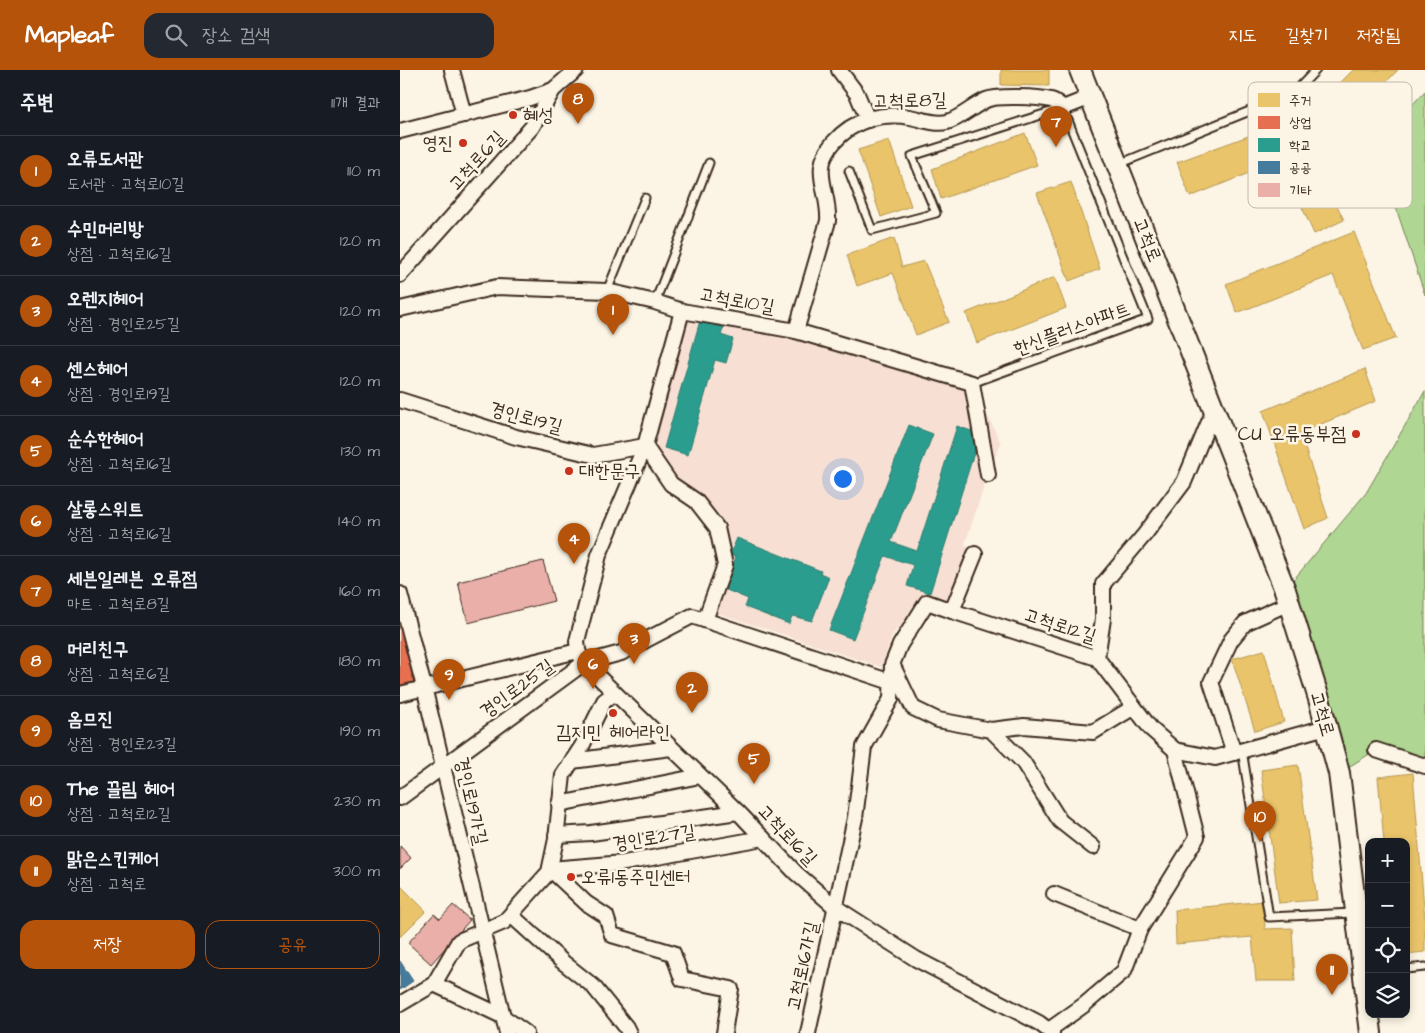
<!DOCTYPE html>
<html lang="ko">
<meta charset="utf-8">
<style>
:root{--surface:#171b24;--page:#242831;--text:#f1f3f6;--muted:#9ea1a6;--line:#363941;--accent:#b45309}
body{margin:0;font-family:"Architects Daughter","Poor Story",sans-serif;background:var(--page);color:var(--text)}
.controls{position:absolute;right:15px;bottom:15px;display:grid;overflow:hidden;border-radius:10px;box-shadow:0 2px 8px #0003}
.controls button{width:45px;height:45px;display:grid;place-items:center;padding:0;border:0;border-bottom:1px solid var(--line);background:var(--surface);color:var(--text);font:25px sans-serif}
.you{position:absolute;left:442px;top:408px;width:18px;height:18px;margin:-12px;border:4px solid #fff;border-radius:50%;background:#1a73e8;box-shadow:0 0 0 8px #1a73e833}
.badge{display:grid;place-items:center;width:32px;height:32px;border-radius:50%;background:var(--accent);color:#fff;font-size:16px;font-weight:700}
.pin{position:absolute;translate:-50% -41px;filter:drop-shadow(0 1px 2px #0008)}
.pin::after{content:'';position:absolute;top:26px;width:18px;height:15px;background:inherit;clip-path:polygon(0 0,100% 0,50% 100%)}
.list{margin:0;padding:0;list-style:none}
h2{display:flex;justify-content:space-between;align-items:center;height:65px;margin:0;padding:0 20px;font-size:21px}
h2 small{font-size:16px;font-weight:400;color:var(--muted)}
.list li{display:grid;grid-template-columns:32px 1fr auto;gap:15px;align-items:center;box-sizing:border-box;height:70px;padding:0 20px;border-top:1px solid var(--line)}
.list b{display:block;font-size:19px;white-space:nowrap}
.list p{margin:0;font-size:16px;white-space:nowrap;color:var(--muted)}
.list em{font-size:16px;font-style:normal;color:var(--muted)}
.actions{display:flex;gap:10px;padding:15px 20px}
.actions a{flex:1;padding:11px 0;border:1px solid var(--accent);border-radius:15px;text-align:center;font-size:18px;color:var(--accent)}
.actions .main{background:var(--accent);color:#fff}
.icon{flex:none;width:28px;height:28px;fill:none;stroke:currentColor;stroke-width:2;stroke-linecap:round;stroke-linejoin:round}
.map{position:relative;flex:none;width:1025px;height:963px;overflow:hidden}
header{display:flex;align-items:center;gap:30px;box-sizing:border-box;height:70px;padding:0 25px;background:var(--accent);color:#fff}
header strong{font-size:24px}
nav{display:flex;gap:28px;margin-inline-start:auto;font-size:18px}
.search{width:350px;height:45px;background:var(--page);display:flex;align-items:center;gap:12px;box-sizing:border-box;padding:0 18px;border-radius:15px;color:var(--muted);font-size:19px}
main{display:flex}
aside{flex:1;background:var(--surface)}
.map>svg:first-child{display:block}
.built{fill:#f7e0d3}
.green{fill:#afd692;stroke:#758058}
.homes{fill:#e9c46a;stroke:#b59653}
.shops{fill:#e76f51;stroke:#b35a42}
.schools{fill:#2a9d8f;stroke:#2f7a6d}
.public{fill:#457b9d;stroke:#426377}
.building{fill:#eaafa9;stroke:#3b2a1e}
.lines{fill:none;stroke-linecap:round;stroke-linejoin:round}
.service-casing{stroke:#3b2a1e;stroke-width:11}
.minor-casing{stroke:#3b2a1e;stroke-width:18}
.secondary-casing{stroke:#3b2a1e;stroke-width:24}
.service{stroke:#fcf5e5;stroke-width:7}
.minor{stroke:#fcf5e5;stroke-width:14}
.secondary{stroke:#fcf5e5;stroke-width:20}
.poi-dot{fill:#c8321e;stroke:#fcf5e5;stroke-width:2}
.labels{text-anchor:middle;dominant-baseline:central;stroke-width:5;stroke-linejoin:round;paint-order:stroke}
.street-label{font-size:19px;fill:#3b2a1e;stroke:#fcf5e5}
.poi-label{font-size:19px;fill:#3b2a1e;stroke:#fcf5e5;text-anchor:start}
.key{fill:#fcf5e5;stroke:#c2b8a9;stroke-width:1}
.key-label{font-size:14px;fill:#3b2a1e}
</style>
<header>
<strong>Mapleaf</strong>
<div class="search"><svg class="icon" aria-label="search" viewBox="0 0 24 24"><circle cx="10" cy="10" r="6"/><path d="M15 15l6 6"/></svg>장소 검색</div>
<nav><a>지도</a><a>길찾기</a><a>저장됨</a></nav>
</header>
<main>
<aside>
<h2>주변<small>11개 결과</small></h2>
<ul class="list">
<li><span class="badge">1</span><div><b>오류도서관</b><p>도서관 · 고척로10길</p></div><em>110 m</em></li>
<li><span class="badge">2</span><div><b>수민머리방</b><p>상점 · 고척로16길</p></div><em>120 m</em></li>
<li><span class="badge">3</span><div><b>오렌지헤어</b><p>상점 · 경인로25길</p></div><em>120 m</em></li>
<li><span class="badge">4</span><div><b>센스헤어</b><p>상점 · 경인로19길</p></div><em>120 m</em></li>
<li><span class="badge">5</span><div><b>순수한헤어</b><p>상점 · 고척로16길</p></div><em>130 m</em></li>
<li><span class="badge">6</span><div><b>살롱스위트</b><p>상점 · 고척로16길</p></div><em>140 m</em></li>
<li><span class="badge">7</span><div><b>세븐일레븐 오류점</b><p>마트 · 고척로8길</p></div><em>160 m</em></li>
<li><span class="badge">8</span><div><b>머리친구</b><p>상점 · 고척로6길</p></div><em>180 m</em></li>
<li><span class="badge">9</span><div><b>옴므진</b><p>상점 · 경인로23길</p></div><em>190 m</em></li>
<li><span class="badge">10</span><div><b>The 끌림 헤어</b><p>상점 · 고척로12길</p></div><em>230 m</em></li>
<li><span class="badge">11</span><div><b>맑은스킨케어</b><p>상점 · 고척로</p></div><em>300 m</em></li>
</ul>
<div class="actions"><a class="main">저장</a><a>공유</a></div>
</aside>
<div class="map">
<svg width="1025" height="963" viewBox="0 0 1025 963">
<rect width="100%" height="100%" fill="#fcf5e5"/>
<filter id="ink" filterUnits="userSpaceOnUse"><feTurbulence type="fractalNoise" baseFrequency=".02" numOctaves="2"/><feDisplacementMap in="SourceGraphic" scale="10" xChannelSelector="R" yChannelSelector="G"/><feConvolveMatrix kernelMatrix="1 2 1 2 8 2 1 2 1" color-interpolation-filters="sRGB"/></filter>
<g filter="url(#ink)">
<path class="built" d="M287,237L572,313L601,373L588,405L565,474L573,481L553,534L526,528L493,564L486,583L484,598L314,542L325,495L317,458L271,414L254,405L245,376Z"/>
<g class="green">
<path d="M1025,21V225L975,75Z"/>
<path d="M1025,321V696L976,680L939,703L885,520L966,423Z"/>
</g>
<g class="homes">
<path d="M601,0H649V16L601,15Z"/>
<path d="M953,0H998L929,70L905,48Z"/>
<path d="M895,49L944,150L914,164L881,90L790,127L777,92Z"/>
<path d="M625,63L637,95L541,129L532,99Z"/>
<path d="M489,70L511,136L481,147L458,80Z"/>
<path d="M671,112L700,199L669,211L637,123Z"/>
<path d="M954,162L996,268L963,280L933,205L837,243L826,214Z"/>
<path d="M494,168L502,197L524,191L549,252L516,265L493,203L457,216L447,185Z"/>
<path d="M655,207L666,238L577,273L566,243Z"/>
<path d="M965,299L976,331L900,363L928,448L904,459L863,341Z"/>
<path d="M864,580L884,652L855,661L832,589Z"/>
<path d="M898,695L917,830L879,833L861,700Z"/>
<path d="M1013,703L1025,850V882L1006,884V772H984L978,707Z"/>
<path d="M0,815L26,841L0,867Z"/>
<path d="M864,831L865,859L892,858L895,911H856L852,867L776,874L775,840Z"/>
</g>
<path class="shops" d="M0,549L18,613L0,617Z"/>
<g class="schools">
<path d="M301,247L325,254L321,265L333,269L326,293L315,290L288,385L264,378Z"/>
<path d="M509,355L533,364L491,472L517,481L557,356L580,364L530,523L507,516L513,495L485,486L453,569L429,560Z"/>
<path d="M337,468L421,501L420,503L429,507L412,551L392,546L389,554L345,537L348,529L324,519L336,487L330,485Z"/>
</g>
<path class="public" d="M0,891L13,911L0,920Z"/>
<g class="building">
<path d="M143,491L154,531L68,553L58,512Z"/>
<path d="M0,776L11,788L0,799Z"/>
<path d="M53,835L70,850L31,894L8,873L34,844L40,849Z"/>
</g>
<g class="lines">
<g class="service-casing">
<g id="service">
<path d="M719,94L894,23L916,0"/>
<path d="M449,101L472,160L536,143L512,86L663,38L748,249L572,313"/>
<path d="M207,221L245,128"/>
<path d="M255,232L309,93"/>
<path d="M842,680L869,847L953,843"/>
<path d="M1006,899L1025,897"/>
</g>
</g>
<g class="minor-casing">
<g id="minor">
<path d="M52,0L64,45"/>
<path d="M439,0L457,24L468,50"/>
<path d="M0,61L130,28L153,20"/>
<path d="M0,205L132,57L153,20L176,0"/>
<path d="M0,239L97,217L207,221L255,232L282,241L396,261L572,313L588,405"/>
<path d="M282,241L245,376L199,485L177,571L178,581L184,593L341,745L396,803L435,837L516,889L639,953L652,963"/>
<path d="M396,261L428,151C430,120 409,100 434,72C453,50 481,42 510,47C521,49 535,55 547,52C561,48 573,36 586,30C597,25 639,27 651,30C655,31 660,35 663,38L691,27"/>
<path d="M0,330L116,367L193,385L245,376L271,414L296,431L317,458L325,495L305,550"/>
<path d="M0,524L24,617L107,963"/>
<path d="M552,541L697,588L751,659L775,680L815,688L926,657"/>
<path d="M697,588L703,549V514L745,464L784,412L814,340"/>
<path d="M493,596L513,638L538,650L591,660L624,656L693,662L734,637"/>
<path d="M0,624L178,581"/>
<path d="M591,660L623,692L660,751L693,777"/>
<path d="M976,680L1025,696"/>
<path d="M834,683L811,612L831,570L845,553L889,533"/>
<path d="M172,691L271,678"/>
<path d="M0,728L184,593L221,583L292,546L491,612"/>
<path d="M159,734L300,706"/>
<path d="M156,765L191,763L338,742"/>
<path d="M150,799L186,833L206,846L212,865L273,883L282,909L331,919L324,963"/>
<path d="M150,799L224,793L363,768"/>
<path d="M654,824L740,859"/>
<path d="M111,845L164,893L193,916L226,957L229,963"/>
<path d="M34,914L102,946L126,963"/>
<path d="M0,934L34,914L59,871L104,852L149,802L156,769L163,705L182,676L204,631L215,623"/>
<path d="M649,960L684,935L724,901L740,859L797,767L775,680"/>
<path d="M408,963L455,748L464,677L491,629L492,595L500,575L527,532L552,541L575,484"/>
</g>
</g>
<g class="secondary-casing">
<path id="secondary" d="M680,0L885,520L919,629L939,703L971,963"/>
</g>
<use href="#service" class="service"/>
<use href="#minor" class="minor"/>
<use href="#secondary" class="secondary"/>
</g>
</g>
<g class="poi-dot">
<circle cx="113" cy="45" r="5"/>
<circle cx="63" cy="73" r="5"/>
<circle cx="956" cy="364" r="5"/>
<circle cx="169" cy="401" r="5"/>
<circle cx="213" cy="643" r="5"/>
<circle cx="171" cy="807" r="5"/>
</g>
<g class="labels">
<g class="street-label">
<text transform="translate(510 31) rotate(-1)">고척로8길</text>
<text transform="translate(77 91) rotate(-48)">고척로6길</text>
<text transform="translate(747 170) rotate(68)">고척로</text>
<text transform="translate(337 231) rotate(10)">고척로10길</text>
<text transform="translate(672 259) rotate(-20)">한신플러스아파트</text>
<text transform="translate(126 348) rotate(15)">경인로19길</text>
<text transform="translate(660 556) rotate(18)">고척로12길</text>
<text transform="translate(117 619) rotate(-36)">경인로25길</text>
<text transform="translate(922 644) rotate(74)">고척로</text>
<text transform="translate(71 731) rotate(77)">경인로19가길</text>
<text transform="translate(387 765) rotate(46)">고척로16길</text>
<text transform="translate(254 768) rotate(-9)">경인로27길</text>
<text transform="translate(403 896) rotate(-78)">고척로16가길</text>
</g>
<g class="poi-label">
<text x="123" y="45">혜성</text>
<text x="53" y="73" text-anchor="end">영진</text>
<text x="946" y="364" text-anchor="end">CU 오류동부점</text>
<text x="179" y="401">대한문구</text>
<text x="213" y="662" text-anchor="middle">김지민 헤어라인</text>
<text x="181" y="807">오류1동주민센터</text>
</g>
</g>
<rect x="848" y="12" width="164" height="126" rx="8" class="key"/>
<rect x="858" y="23" width="22" height="14" fill="#e9c46a"/>
<rect x="858" y="46" width="22" height="13" fill="#e76f51"/>
<rect x="858" y="68" width="22" height="14" fill="#2a9d8f"/>
<rect x="858" y="91" width="22" height="13" fill="#457b9d"/>
<rect x="858" y="113" width="22" height="14" fill="#eaafa9"/>
<g class="key-label">
<text x="889" y="35">주거</text>
<text x="889" y="57">상업</text>
<text x="889" y="80">학교</text>
<text x="889" y="102">공공</text>
<text x="889" y="125">기타</text>
</g>
</svg>
<div class="controls">
<button>+</button>
<button>−</button>
<button><svg class="icon" aria-label="locate" viewBox="0 0 24 24"><circle cx="12" cy="12" r="6"/><path d="M12 2v4M12 18v4M2 12h4M18 12h4"/></svg></button>
<button><svg class="icon" aria-label="layers" viewBox="0 0 24 24"><path d="M12 4l9 5-9 5-9-5zM3 14l9 5 9-5"/></svg></button>
</div>
<div class="you"></div>
<div class="pin badge" style="left:213px;top:265px">1</div>
<div class="pin badge" style="left:292px;top:643px">2</div>
<div class="pin badge" style="left:234px;top:594px">3</div>
<div class="pin badge" style="left:174px;top:494px">4</div>
<div class="pin badge" style="left:354px;top:714px">5</div>
<div class="pin badge" style="left:193px;top:619px">6</div>
<div class="pin badge" style="left:656px;top:77px">7</div>
<div class="pin badge" style="left:178px;top:54px">8</div>
<div class="pin badge" style="left:49px;top:630px">9</div>
<div class="pin badge" style="left:860px;top:772px">10</div>
<div class="pin badge" style="left:932px;top:925px">11</div>
</div>
</main>
